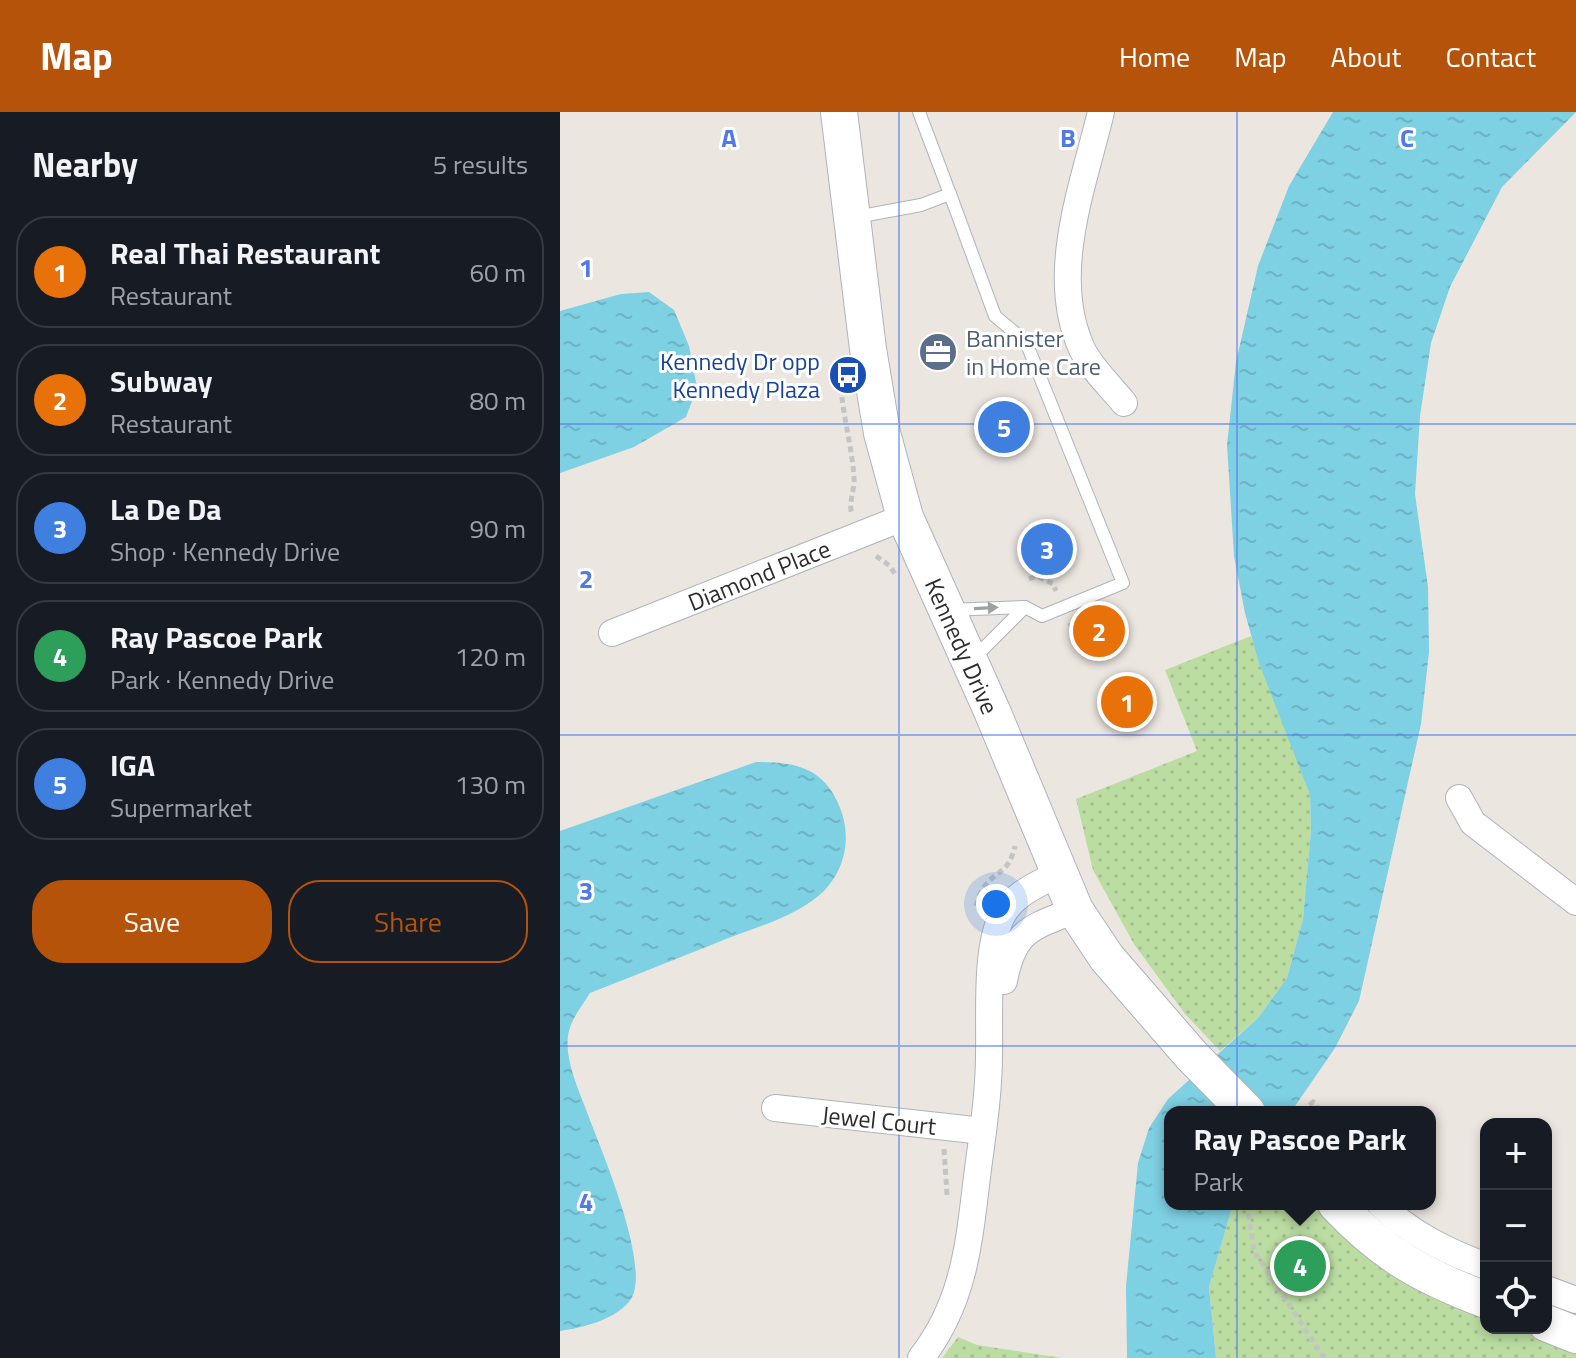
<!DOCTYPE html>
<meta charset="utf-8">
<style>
:root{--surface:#171b24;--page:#20242c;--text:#f1f3f6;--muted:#9ea1a6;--line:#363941;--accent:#b45309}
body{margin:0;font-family:"Titillium Web",sans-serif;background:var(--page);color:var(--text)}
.controls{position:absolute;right:24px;bottom:24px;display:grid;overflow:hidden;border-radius:16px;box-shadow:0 4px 12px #0003}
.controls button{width:72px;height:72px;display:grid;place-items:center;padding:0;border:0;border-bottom:2px solid var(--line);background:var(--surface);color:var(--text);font:40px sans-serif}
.you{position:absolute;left:436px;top:792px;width:28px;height:28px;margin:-20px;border:6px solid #fff;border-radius:50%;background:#1a73e8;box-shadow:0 0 0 12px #1a73e833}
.badge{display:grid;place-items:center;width:52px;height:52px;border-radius:50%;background:var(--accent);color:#fff;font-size:26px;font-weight:700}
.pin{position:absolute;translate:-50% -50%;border:4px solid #fff;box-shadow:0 2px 8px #0006}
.popup{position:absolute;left:604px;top:994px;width:272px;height:104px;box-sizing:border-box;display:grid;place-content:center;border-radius:16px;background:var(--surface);filter:drop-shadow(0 2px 6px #0005);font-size:26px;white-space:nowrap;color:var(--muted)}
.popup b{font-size:30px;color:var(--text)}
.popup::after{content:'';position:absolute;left:50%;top:100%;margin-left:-16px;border:16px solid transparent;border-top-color:var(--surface)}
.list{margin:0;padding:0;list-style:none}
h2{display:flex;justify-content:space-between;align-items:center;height:104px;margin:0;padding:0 32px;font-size:34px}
h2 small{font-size:26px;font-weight:400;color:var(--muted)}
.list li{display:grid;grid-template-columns:52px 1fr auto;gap:24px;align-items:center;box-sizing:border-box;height:112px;margin:0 16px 16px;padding:0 16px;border:2px solid var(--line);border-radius:32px}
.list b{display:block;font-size:30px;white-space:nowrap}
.list p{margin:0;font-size:26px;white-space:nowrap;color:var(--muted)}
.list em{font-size:26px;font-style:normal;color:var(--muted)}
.actions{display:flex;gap:16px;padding:24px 32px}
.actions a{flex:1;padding:18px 0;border:2px solid var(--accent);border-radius:32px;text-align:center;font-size:28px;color:var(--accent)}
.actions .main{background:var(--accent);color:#fff}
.icon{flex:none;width:44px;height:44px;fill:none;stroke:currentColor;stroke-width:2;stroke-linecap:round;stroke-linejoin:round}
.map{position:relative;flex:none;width:1016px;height:1246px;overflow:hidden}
header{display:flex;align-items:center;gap:48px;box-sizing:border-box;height:112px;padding:0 40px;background:var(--accent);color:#fff}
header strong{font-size:38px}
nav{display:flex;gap:44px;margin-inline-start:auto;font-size:28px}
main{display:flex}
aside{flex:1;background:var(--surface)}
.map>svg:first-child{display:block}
.park{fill:url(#park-dots)}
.water{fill:url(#water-ripples)}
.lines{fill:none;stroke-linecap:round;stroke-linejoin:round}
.lane-casing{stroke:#b0b3bb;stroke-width:14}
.street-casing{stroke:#b0b3bb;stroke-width:28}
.secondary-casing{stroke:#b0b3bb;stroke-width:38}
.path{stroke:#c4c4c4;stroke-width:5;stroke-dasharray:6 4;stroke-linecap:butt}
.lane{stroke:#fff;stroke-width:12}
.street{stroke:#fff;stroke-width:26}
.secondary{stroke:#fff;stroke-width:36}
.oneway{fill:#a0a0a0}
.grid{fill:none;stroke:#5179e8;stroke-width:2;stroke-opacity:0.55}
.labels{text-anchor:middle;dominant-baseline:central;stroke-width:6;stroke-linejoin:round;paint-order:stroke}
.service-label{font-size:24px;fill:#4e5e75;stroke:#fff;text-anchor:start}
.transit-label{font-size:24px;fill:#164399;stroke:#fff;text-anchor:end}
.street-label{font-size:24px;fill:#2c2c2c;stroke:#fff}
.grid-label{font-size:26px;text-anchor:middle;font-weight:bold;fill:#5179e8;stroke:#fff;stroke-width:6;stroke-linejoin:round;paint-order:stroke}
</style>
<header>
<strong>Map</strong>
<nav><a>Home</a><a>Map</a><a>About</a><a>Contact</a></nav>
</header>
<main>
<aside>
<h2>Nearby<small>5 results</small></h2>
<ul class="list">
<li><span class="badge" style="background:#e8710a">1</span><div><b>Real Thai Restaurant</b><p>Restaurant</p></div><em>60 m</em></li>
<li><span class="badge" style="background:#e8710a">2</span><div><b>Subway</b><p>Restaurant</p></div><em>80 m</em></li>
<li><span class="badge" style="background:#3f7fe0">3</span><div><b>La De Da</b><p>Shop · Kennedy Drive</p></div><em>90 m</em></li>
<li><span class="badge" style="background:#2e9e5b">4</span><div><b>Ray Pascoe Park</b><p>Park · Kennedy Drive</p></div><em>120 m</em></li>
<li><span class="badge" style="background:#3f7fe0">5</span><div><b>IGA</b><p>Supermarket</p></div><em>130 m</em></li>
</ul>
<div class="actions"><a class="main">Save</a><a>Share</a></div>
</aside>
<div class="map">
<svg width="1016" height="1246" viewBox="0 0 1016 1246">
<defs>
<pattern id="park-dots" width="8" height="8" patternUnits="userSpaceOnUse" patternTransform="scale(2)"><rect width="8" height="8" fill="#bbdda2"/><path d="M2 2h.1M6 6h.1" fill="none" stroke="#a1be8c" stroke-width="1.8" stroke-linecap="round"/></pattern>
<pattern id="water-ripples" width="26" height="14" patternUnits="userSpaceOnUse" patternTransform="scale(2)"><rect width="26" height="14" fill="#7ed0e3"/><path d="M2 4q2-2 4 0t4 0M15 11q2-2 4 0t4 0" fill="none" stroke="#6db3c3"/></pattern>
</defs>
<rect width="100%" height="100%" fill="#ece6e0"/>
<g class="park">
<path d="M691,524L750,683L751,718L743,807L727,866L698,906L660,939L625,902L574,832L533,758L516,687L637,639L605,558Z"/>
<path d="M673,1092H754L796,1133L926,1203V1216H959L1016,1238V1246H656L649,1175Z"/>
<path d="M398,1225L417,1233L503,1246H382Z"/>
</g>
<g class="water">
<path d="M773,0H1016L942,75L890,175L871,231L860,304L855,382L868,475L869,540L861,612L799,889L775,936L731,1000H610V1092H673L649,1175L656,1246H567L566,1174L578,1051L589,1016L608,987L698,906L727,866L743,807L751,718L750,683L699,551L685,501L674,444L667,333L676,250L698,154L729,74Z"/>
<path d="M89,180L114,198L129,234L137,276L126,305L74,335L0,361V199L61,182Z"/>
<path d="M196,650C231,650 261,654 277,689C292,719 288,754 264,779C238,804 199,814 166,827C121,845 76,863 30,881C22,894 10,908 8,924C5,947 17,974 25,995C39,1033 92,1153 71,1187C58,1207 22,1216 0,1219V719Z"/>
</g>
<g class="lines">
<g class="lane-casing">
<g id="lane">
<path d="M359,0L390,82"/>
<path d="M296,105L361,93L390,82L435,204L466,230L563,471L482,504L465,495L390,498"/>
<path d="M414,546L465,495"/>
</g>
</g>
<g class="street-casing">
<g id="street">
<path d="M541,0C523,75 488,163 522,237C531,256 551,275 564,291"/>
<path d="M52,521L345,405"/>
<path d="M899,686L913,711L1016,790"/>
<path d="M444,869C454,817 471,816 515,798"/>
<path d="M215,996L423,1019"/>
<path d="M820,1092C851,1122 886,1139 926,1154"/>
<path d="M986,1177L1016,1188"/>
<path d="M361,1246C406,1188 409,1128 418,1057C423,1019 429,980 429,942C430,906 425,836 442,804C453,782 479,772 499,761"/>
</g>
</g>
<g class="secondary-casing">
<g id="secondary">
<path d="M279,0L308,237L322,321L345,405L432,599L515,798L547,846L632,944L687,1000"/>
<path d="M776,1092C823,1142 862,1164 926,1188"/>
<path d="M986,1211L1016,1223"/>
</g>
</g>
<g class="path">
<path d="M281,275C283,305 292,335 294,365C295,378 288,390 292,403"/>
<path d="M316,444L330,454L335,462"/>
<path d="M469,467L477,464L493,472L496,479"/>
<path d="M510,511L514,521"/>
<path d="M416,794C418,788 420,780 424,775C438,756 448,763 455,734"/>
<path d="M742,1000L753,990L757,995L752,1000"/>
<path d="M384,1037L387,1083"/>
<path d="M687,1092L694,1139L764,1246"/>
</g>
<use href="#lane" class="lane"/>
<use href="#street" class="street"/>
<use href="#secondary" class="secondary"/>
</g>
<defs><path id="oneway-solid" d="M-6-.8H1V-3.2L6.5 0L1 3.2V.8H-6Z" transform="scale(2)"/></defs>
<use class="oneway" href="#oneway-solid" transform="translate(426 496) rotate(-3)"/>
<path class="grid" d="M339,0V1246M677,0V1246M0,312H1016M0,623H1016M0,934H1016"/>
<defs>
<g id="office-disc" transform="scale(2)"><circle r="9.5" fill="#5c6f8a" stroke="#fff"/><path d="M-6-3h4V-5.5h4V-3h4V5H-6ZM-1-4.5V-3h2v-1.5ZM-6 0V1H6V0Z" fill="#fff"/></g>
<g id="bus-disc" transform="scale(2)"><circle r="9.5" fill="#1a4fb4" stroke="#fff"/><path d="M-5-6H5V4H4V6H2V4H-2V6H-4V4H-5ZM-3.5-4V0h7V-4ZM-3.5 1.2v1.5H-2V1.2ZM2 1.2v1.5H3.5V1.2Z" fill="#fff"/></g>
</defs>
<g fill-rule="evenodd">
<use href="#office-disc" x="378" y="240"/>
<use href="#bus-disc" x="288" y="263"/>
</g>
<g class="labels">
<g class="service-label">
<text x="406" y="226">Bannister<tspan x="406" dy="28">in Home Care</tspan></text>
</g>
<g class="transit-label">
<text x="260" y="249">Kennedy Dr opp<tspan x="260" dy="28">Kennedy Plaza</tspan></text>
</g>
<g class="street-label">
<text transform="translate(199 463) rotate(-22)">Diamond Place</text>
<text transform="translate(402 534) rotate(66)">Kennedy Drive</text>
<text transform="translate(319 1008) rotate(6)">Jewel Court</text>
</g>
</g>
<g class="grid-label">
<text x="169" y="35">A</text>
<text x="508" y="35">B</text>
<text x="847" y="35">C</text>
<text x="26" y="165">1</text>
<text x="26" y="476">2</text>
<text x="26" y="788">3</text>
<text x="26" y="1099">4</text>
</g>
</svg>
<div class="controls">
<button>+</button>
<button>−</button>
<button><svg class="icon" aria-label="locate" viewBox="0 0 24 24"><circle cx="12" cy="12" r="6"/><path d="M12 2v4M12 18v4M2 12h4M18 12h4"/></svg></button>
</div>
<div class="you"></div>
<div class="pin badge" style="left:567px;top:590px;background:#e8710a">1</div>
<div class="pin badge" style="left:539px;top:519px;background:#e8710a">2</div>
<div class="pin badge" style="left:487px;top:437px;background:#3f7fe0">3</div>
<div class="pin badge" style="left:740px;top:1154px;background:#2e9e5b">4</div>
<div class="popup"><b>Ray Pascoe Park</b>Park</div>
<div class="pin badge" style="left:444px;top:315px;background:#3f7fe0">5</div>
</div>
</main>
